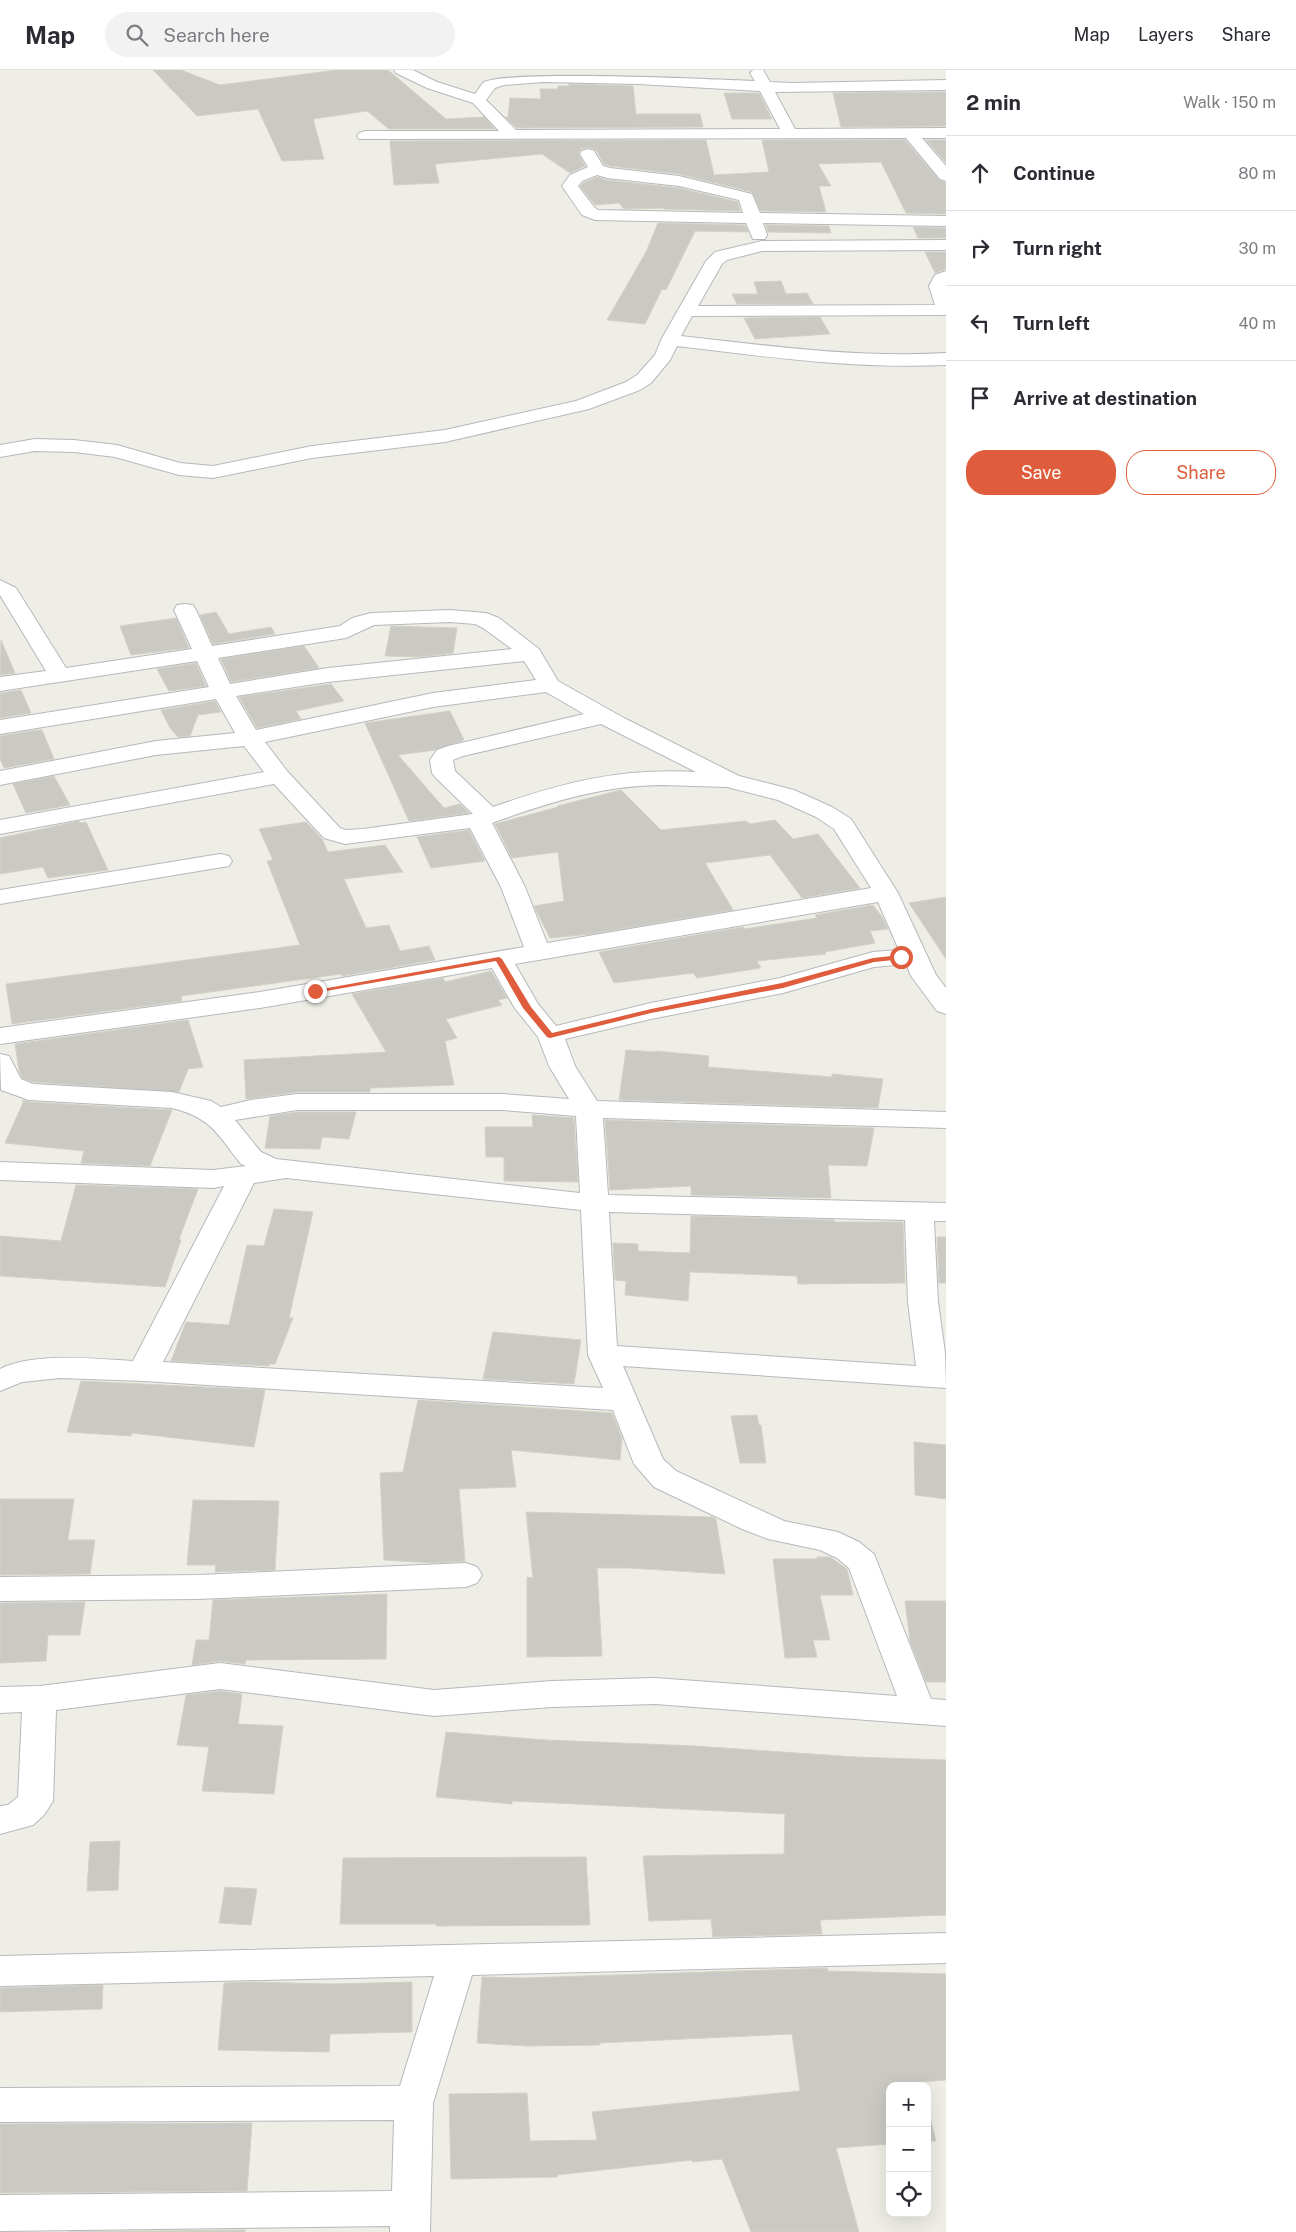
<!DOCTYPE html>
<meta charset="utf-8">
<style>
:root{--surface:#fff;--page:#f2f2f3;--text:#2b2b33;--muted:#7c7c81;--line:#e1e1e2;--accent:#df5d3c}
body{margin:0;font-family:"Public Sans",sans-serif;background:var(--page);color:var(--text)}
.controls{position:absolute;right:15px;bottom:15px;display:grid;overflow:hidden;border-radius:10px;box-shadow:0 5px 20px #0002}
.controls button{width:45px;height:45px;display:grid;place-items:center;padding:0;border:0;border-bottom:1px solid var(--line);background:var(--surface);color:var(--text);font:25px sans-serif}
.stop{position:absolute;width:15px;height:15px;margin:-11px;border:4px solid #df5d3c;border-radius:50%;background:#fff}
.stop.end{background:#df5d3c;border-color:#fff;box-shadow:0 1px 5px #0008}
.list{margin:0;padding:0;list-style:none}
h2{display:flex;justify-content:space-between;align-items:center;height:65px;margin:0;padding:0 20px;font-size:21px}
h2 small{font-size:16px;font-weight:400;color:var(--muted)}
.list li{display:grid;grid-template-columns:32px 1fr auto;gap:15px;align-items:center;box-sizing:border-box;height:75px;padding:0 20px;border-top:1px solid var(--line)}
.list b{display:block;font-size:19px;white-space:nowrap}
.list em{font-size:16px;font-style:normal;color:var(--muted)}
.actions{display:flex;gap:10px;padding:15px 20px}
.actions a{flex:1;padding:11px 0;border:1px solid var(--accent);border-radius:20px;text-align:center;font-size:18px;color:var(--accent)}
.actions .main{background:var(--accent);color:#fff}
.icon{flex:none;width:28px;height:28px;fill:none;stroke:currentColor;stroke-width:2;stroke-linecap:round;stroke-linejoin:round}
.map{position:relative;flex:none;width:946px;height:2162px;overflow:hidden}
header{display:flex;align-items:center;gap:30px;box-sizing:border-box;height:70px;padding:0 25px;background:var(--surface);border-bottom:1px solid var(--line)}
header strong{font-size:24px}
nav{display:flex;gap:28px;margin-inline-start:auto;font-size:18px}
.search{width:350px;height:45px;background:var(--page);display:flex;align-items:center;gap:12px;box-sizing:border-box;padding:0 18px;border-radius:28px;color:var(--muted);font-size:19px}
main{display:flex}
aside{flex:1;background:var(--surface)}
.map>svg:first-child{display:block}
.building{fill:#cbc9c3;stroke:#d4d1c5}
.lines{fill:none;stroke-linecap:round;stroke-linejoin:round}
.street-casing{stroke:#b6b8bc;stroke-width:2}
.street{fill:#fff;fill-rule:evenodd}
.route{fill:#df5d3c}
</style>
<header>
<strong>Map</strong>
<div class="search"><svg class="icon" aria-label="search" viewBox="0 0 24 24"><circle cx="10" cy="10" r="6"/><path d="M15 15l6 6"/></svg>Search here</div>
<nav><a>Map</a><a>Layers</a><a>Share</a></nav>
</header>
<main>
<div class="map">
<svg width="946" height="2162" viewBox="0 0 946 2162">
<rect width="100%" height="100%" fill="#efeee6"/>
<g class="building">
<path d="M153,0H181L220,15L337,0H388L446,49L484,47L495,59H389L367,41L313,49L324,89L282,91L258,39L197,46Z"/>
<path d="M569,14L633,16L636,44H700L703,57L517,58L505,47H508L510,28L541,29L540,19H558V16H569Z"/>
<path d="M946,22V56L841,57L833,23Z"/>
<path d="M724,23H759L772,49H732Z"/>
<path d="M706,70L714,105L769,102L762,70H905L939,110L946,113V144L906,143L881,92L818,94L831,116H819L826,142L761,141L752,122L679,104L610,96L604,94L596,80L589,77L581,79L578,83L585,96L570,103L542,84L435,94L439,113L394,115L390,71Z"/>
<path d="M926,70H946V93Z"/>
<path d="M597,107L607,110L679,118L738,132L740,141L664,139V138L624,139L619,133L595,135L580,116L583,113Z"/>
<path d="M658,153L745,155L748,162L695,161L666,220L662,219L645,254L607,250L646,182Z"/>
<path d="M766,155L829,156L831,163L768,162Z"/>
<path d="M913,157L946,158V168H918Z"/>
<path d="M925,182H946V199L935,203Z"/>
<path d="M781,211L786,224L807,223L813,234H737L732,224H758L754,212Z"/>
<path d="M820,247L830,264L755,269L744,248Z"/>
<path d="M216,542L229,564L271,557L275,564L213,574L200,545Z"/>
<path d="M176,548L189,578L131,585L120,556Z"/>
<path d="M391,556L457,558L453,583L420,587L385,586Z"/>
<path d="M1,570L15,603L0,605Z"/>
<path d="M304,576L319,598L231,612L221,589Z"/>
<path d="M196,593L206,616L169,621L157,599Z"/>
<path d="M331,614L344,631L296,641L301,649L257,658L239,627Z"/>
<path d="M21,620L31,643L0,648V623Z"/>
<path d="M215,631L221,642L198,645L190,666L178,667L170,658L161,640Z"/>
<path d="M450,641L464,670L435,680L398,685L444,738L460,734L469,743L409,751L365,653Z"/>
<path d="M37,660H42L54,689L4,698L0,689V666Z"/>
<path d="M54,706L70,735L26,743L13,714Z"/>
<path d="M621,720L661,760L746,751L750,754L775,750L793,769L818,764L860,818L802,828L770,785L705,793L733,840L591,864L550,868L534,836L564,831L558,782L512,788L495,754L558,737L557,736Z"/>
<path d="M79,751L80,753L86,752L108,800L48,808L43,797L0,804V768Z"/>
<path d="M306,752L322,769L328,782L385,775L403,802L344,809L366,858L389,855L400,881L429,876L435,890L342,906L341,904L181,926L182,931L12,954L6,914L300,875L267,791L273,790L259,759Z"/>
<path d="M469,760L485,791L431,798L417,767Z"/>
<path d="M946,827V889L909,833Z"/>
<path d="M873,835L882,847L888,859L870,861L875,873L825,882L826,884L757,891L761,898L697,908L693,903L614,913L599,882L743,857L744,859L817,848L815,845Z"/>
<path d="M491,901L507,928L498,930L502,935L446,949L457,968L445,971L454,1015L370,1018V1022H297L246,1029L244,990L386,982L352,924L443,908L445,912Z"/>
<path d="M188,950L203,997L188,999L179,1022L33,1012L22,1008L19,1000L15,974Z"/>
<path d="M626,980L656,982V981L709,986L708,997L832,1007V1004L883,1009L878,1038L619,1030Z"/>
<path d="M23,1030L29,1032L172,1040L150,1096L81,1093L84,1081L5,1073L23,1033Z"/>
<path d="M297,1042H356L349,1069L322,1067L320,1079L265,1078L270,1046Z"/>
<path d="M532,1045L574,1048L578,1112L504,1111V1087H486L485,1057H533Z"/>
<path d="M605,1050L874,1058L867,1096L828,1095L831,1128L691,1125V1116L610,1120Z"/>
<path d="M76,1115L198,1119L179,1169L181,1170L165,1217L0,1206V1166L61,1171Z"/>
<path d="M274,1139L313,1142L289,1248H293L275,1294H269V1296L171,1291L186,1252L229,1255L247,1175L264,1176Z"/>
<path d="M691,1146L834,1150V1152H903L905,1213L798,1214L797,1206L690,1202V1199L688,1231L625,1225L626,1211L615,1210L613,1173L638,1174V1181L690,1183Z"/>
<path d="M937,1167H946V1213H939Z"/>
<path d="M493,1262L581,1270L574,1314L483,1309Z"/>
<path d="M81,1311L265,1320L254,1377L132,1363L131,1366L67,1362Z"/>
<path d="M418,1330L612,1343L622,1368L620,1390L511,1380L516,1417L459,1419L465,1491L434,1493L384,1490L380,1403L403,1402Z"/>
<path d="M757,1345L759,1355H761L766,1393H740L731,1346Z"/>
<path d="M914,1372L946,1375V1429L915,1425Z"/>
<path d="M0,1429H74L68,1470H95L90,1504L0,1505Z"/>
<path d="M193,1430L279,1431L275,1500L215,1502L216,1495H187Z"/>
<path d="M526,1442L712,1447L716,1449L725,1504L630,1498H597L602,1586L527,1587V1507L533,1508Z"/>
<path d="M817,1487H830L847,1499L853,1525H820L830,1570H813L817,1587L785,1588L773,1489H817Z"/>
<path d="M387,1524L386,1589L246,1590L245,1594L220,1591L192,1595L196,1570H209L213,1530Z"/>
<path d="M905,1531H946V1612H926L910,1571Z"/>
<path d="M85,1532L80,1565H48L46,1591L0,1593V1533Z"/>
<path d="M220,1621L242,1624L238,1654L283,1656L274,1724L202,1721L209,1677L177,1675L186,1625Z"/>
<path d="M446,1662L546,1670L695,1676L856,1687L946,1690V1845L820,1850L822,1864L713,1867L711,1849L649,1851L643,1786L784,1784L785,1744L512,1731V1734L436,1727Z"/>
<path d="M120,1771L118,1820L87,1821L90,1772Z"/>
<path d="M586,1787L590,1855L436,1856V1854H340L343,1788Z"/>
<path d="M225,1817L257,1819L251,1855L219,1853Z"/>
<path d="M827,1898L828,1901L946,1904V2010L921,2012L922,2016H890V2074L836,2078L859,2162H751L722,2089L692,2092V2090L557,2105V2107L451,2109L449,2024L527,2023L530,2071L597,2070L592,2042L800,2021L792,1964L599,1973L600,1975L527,1976L477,1973L482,1907L524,1908Z"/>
<path d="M251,1912L331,1914L412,1912V1962L330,1964L329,1982L218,1980L224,1913Z"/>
<path d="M103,1915L102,1939L0,1942V1918Z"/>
<path d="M927,2036L930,2047L936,2071H927Z"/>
<path d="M252,2053L247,2121L0,2123V2054Z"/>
<path d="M245,2160V2162H68Z"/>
</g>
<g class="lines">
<g class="street-casing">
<g id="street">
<path d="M394,0H413L437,12L475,24C478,20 481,15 484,12C512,0 711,9 755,11L750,3L753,0H763L770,12L792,13L946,10V20L775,22L795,59L946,58V68H922L946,96V111L940,109L906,68L359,69L357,66L359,63L365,61H499L473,33L427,18L396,3ZM543,12L638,14L760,21L780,59L516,60L486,30L495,18L504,15Z"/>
<path d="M588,79L594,81L603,96L610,98L679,106L752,124L760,143L946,146V156L763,153L767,165L765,169H753L746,153L595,150L582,145L562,116L570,105L588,97L580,84L582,81ZM597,105L607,108L679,116L739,130L743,143L598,140L594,137L578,116L582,111Z"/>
<path d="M946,170V180L762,181L727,190L722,194L698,236L935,235L929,216L935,205L946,201V245L692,246L681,266C770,276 857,288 946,283V295C855,299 767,287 677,276L670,290L651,313L640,320L589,339L445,372L312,388L213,408L179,405L115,387L74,382L35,381L0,387V375L35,369L74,370L117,375L180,393L213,396L312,376L445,360L576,331L626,312L637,305L655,285L661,270L706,191L715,182L762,171Z"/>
<path d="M0,510L16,518L66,598L192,579L174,540L177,535L185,534L193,535L196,540L212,576L340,556L352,548L371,543L450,540L486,543L499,548L539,579L558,611L624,648L739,706L794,720L832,737L851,749L898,823L936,905L946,918V944L937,941L911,906L906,894L874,897L783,923L651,949L565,969L575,996L597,1031L946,1042V1058L603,1048L608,1125L946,1133V1151H934L938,1232L945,1283L946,1318L623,1296L663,1389L676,1401L784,1451L838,1462L859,1472L874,1484L931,1629L946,1630V1656L655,1634L552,1637L434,1646L220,1619L56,1640L53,1731L44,1745L33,1755L0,1764V1736L8,1735L18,1727L22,1642L0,1643V1617L40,1616L220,1593L434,1620L552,1611L655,1608L897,1626L849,1498L837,1488L820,1480L768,1469L742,1459L654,1417L634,1394L613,1340L143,1311L60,1308L22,1312L0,1321V1299C34,1282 96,1289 133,1291L224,1116L213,1118L0,1110V1092L213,1100L246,1096L241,1094C217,1064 212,1048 172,1038L29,1030L1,1020L0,984L9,986L21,1009L33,1014L172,1022L211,1031L221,1037L251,1030L297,1024H503L569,1029L549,996L538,967L514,937L492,898L260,938L0,974V958L260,922L524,877L501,817L470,758L345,774L324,768L274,714L0,764V750L264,702L244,676L156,685L0,715V701L156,671L235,663L216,629L0,664V650L209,617L197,591L0,621V607L46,601L0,525ZM450,552L475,554L483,558L512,579L328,598L230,614L218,588L346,568L374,555ZM524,591L536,610L433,623L256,660L236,626L328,612ZM546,622L584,644L448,676L437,680L430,690L432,703L436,708L473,744L363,759L346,760L340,758L287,701L265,672L433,637ZM601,654L696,702C620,698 564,712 493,737L455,701L453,690L463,686ZM663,715L727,717L778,730L816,747L834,759L871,818L547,873L525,817L492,753C547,733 603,715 663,715ZM878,832L899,880L873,882L780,908L651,933L556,956L538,934L515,894ZM297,1040H503L576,1046L580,1123L276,1089L261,1082L235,1050ZM286,1108L581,1140L588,1285L603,1318L163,1292L254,1113ZM609,1142L905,1150L908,1232L916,1296L617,1276Z"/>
<path d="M220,784L229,786L232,791L229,796L0,834V820Z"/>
<path d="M466,1493L477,1497L482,1505L477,1513L466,1517L198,1529L0,1531V1507L198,1505Z"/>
<path d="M946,1863V1893L472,1905L433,2033L430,2162H390V2156L0,2161V2125L392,2121L394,2050L0,2052V2018L400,2016L434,1906L0,1916V1886Z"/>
</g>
</g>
<use href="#street" class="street"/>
</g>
<path class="route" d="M901,885L905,887L904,889L874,892L783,918L651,943L550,968L547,967L523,938L496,891L315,923L311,921L499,887L502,889L531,937L552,963L651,939L782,913L873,888Z"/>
</svg>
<div class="controls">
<button>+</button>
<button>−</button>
<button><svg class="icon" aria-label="locate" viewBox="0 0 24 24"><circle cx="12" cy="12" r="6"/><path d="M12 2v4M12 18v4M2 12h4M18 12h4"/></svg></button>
</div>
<div class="stop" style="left:901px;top:887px"></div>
<div class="stop end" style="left:315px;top:921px"></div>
</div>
<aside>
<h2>2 min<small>Walk · 150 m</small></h2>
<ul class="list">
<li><svg class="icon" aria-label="ahead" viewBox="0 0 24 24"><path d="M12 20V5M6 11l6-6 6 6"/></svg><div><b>Continue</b></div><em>80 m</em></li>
<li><svg class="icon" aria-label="right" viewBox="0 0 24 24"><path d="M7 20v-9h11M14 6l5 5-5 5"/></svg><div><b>Turn right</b></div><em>30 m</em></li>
<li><svg class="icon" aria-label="left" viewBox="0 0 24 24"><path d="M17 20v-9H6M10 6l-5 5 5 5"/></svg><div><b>Turn left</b></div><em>40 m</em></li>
<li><svg class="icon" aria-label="arrive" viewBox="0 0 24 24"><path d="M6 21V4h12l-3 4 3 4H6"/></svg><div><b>Arrive at destination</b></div></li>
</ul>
<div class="actions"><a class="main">Save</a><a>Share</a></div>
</aside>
</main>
